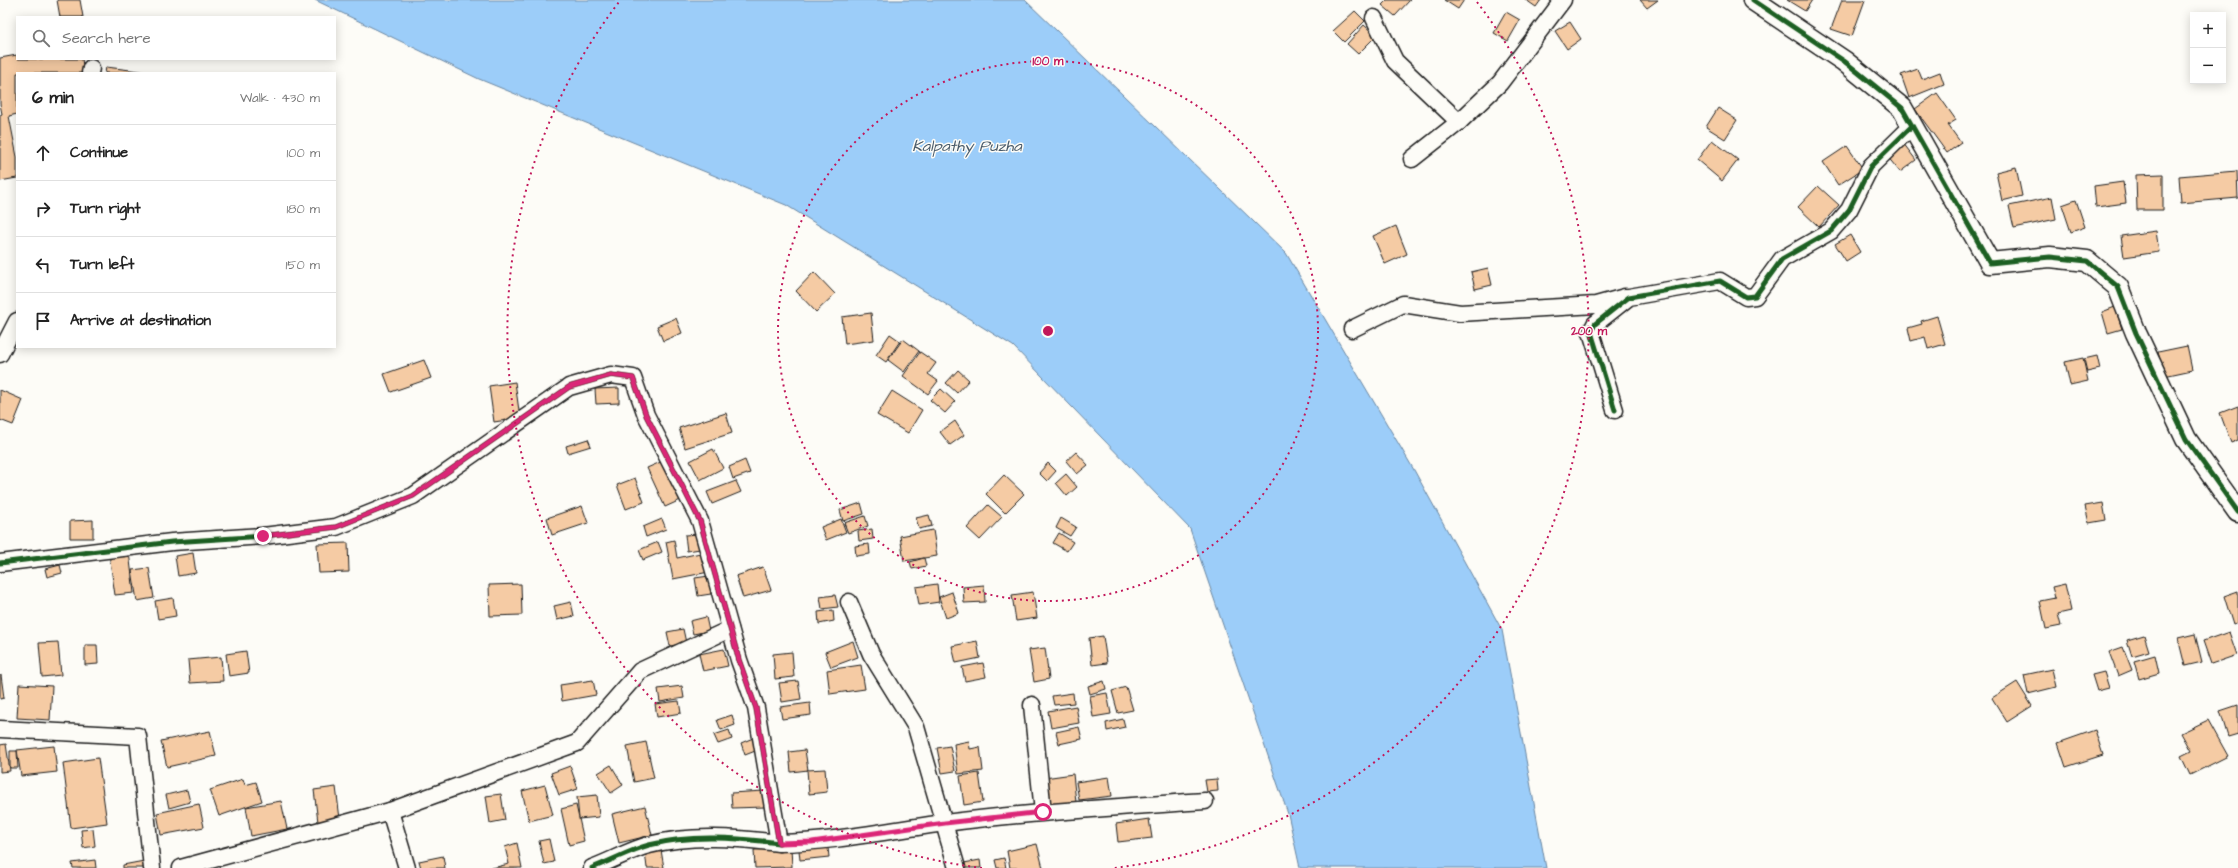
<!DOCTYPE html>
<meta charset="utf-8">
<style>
:root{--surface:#fff;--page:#f2f2f2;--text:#222;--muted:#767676;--line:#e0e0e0}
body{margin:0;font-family:"Architects Daughter",sans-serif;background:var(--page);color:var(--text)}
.controls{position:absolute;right:12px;top:12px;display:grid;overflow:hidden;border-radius:0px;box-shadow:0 2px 10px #0003}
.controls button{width:36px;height:36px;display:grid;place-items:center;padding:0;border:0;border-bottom:1px solid var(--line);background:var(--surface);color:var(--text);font:20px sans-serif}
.stop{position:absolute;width:12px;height:12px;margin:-9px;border:3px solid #db2777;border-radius:50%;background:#fff}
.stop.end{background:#db2777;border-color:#fff;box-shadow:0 1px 4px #0008}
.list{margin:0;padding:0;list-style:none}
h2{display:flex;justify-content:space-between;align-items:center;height:52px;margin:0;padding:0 16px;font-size:17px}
h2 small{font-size:13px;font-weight:400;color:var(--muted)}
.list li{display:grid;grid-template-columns:26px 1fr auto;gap:12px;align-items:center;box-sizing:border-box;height:56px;padding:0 16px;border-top:1px solid var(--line)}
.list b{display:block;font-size:15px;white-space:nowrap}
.list em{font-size:13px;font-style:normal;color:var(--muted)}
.icon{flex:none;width:22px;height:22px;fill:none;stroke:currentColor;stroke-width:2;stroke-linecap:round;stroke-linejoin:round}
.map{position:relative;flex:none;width:2238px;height:868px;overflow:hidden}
.search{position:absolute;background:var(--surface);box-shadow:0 2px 10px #0003;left:16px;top:16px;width:320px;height:44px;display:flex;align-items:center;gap:10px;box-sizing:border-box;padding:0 14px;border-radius:0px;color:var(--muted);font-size:15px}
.panel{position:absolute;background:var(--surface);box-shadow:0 2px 10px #0003;left:16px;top:72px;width:320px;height:276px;border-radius:0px}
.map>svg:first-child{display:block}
.water{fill:#9ccdf9;stroke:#6986a1}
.building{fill:#f5cba4;stroke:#1c1c1c}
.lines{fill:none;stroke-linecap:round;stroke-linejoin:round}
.minor-casing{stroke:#1c1c1c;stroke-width:19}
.tertiary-casing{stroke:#1c1c1c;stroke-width:23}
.minor{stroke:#fdfcf7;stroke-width:16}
.tertiary{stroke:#fdfcf7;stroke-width:20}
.cycleway-casing{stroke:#fdfcf7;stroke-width:8}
.cycleway{stroke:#1b5e20;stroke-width:5}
.route{stroke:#db2777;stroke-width:5}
.ring{fill:none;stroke:#c2185b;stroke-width:2;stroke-dasharray:2 4}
.labels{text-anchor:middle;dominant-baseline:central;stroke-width:3;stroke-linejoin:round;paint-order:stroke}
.water-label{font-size:16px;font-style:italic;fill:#495a69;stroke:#fdfcf7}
.centre{fill:#c2185b;stroke:#fdfcf7;stroke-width:2}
.ring-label{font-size:12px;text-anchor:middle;font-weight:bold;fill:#c2185b;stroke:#fdfcf7;stroke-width:3;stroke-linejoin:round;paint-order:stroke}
</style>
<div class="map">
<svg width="2238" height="868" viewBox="0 0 2238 868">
<rect width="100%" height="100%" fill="#fdfcf7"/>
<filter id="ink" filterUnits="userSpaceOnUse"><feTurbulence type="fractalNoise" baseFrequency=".025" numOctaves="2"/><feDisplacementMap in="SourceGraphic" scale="8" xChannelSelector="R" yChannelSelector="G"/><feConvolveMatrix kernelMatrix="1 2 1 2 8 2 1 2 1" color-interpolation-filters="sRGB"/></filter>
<g filter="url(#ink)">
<path class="water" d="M315,0H1025L1286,253L1414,470L1502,630L1546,868H1300L1288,814L1190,529L1013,346L786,205L479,79Z"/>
<g class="building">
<path d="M57,0H80L83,17H60Z"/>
<path d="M1387,0H1410L1395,16L1382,5Z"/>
<path d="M1444,0H1464L1458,9Z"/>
<path d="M1526,0H1541L1536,7Z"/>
<path d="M1640,0H1658L1647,8Z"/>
<path d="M1787,0H1812L1805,11Z"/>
<path d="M1842,0H1865L1852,36L1831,29Z"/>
<path d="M1355,11L1365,21L1344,42L1333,31Z"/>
<path d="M1506,12L1520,20L1508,41L1494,33Z"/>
<path d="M1570,22L1581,39L1567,49L1555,31Z"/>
<path d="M1364,25L1376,36L1358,54L1347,44Z"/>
<path d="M17,55V59H82L84,73H17V114L9,116L17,157V178L0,181V115L2,114L0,104V58Z"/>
<path d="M106,67L147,72L146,73H105Z"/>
<path d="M1918,69L1922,79L1940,72L1944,84L1909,98L1901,75Z"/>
<path d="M1937,93L1956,120L1948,125L1961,143L1947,153L1915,109Z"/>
<path d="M1718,108L1737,120L1725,139L1706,127Z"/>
<path d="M1712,140L1738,160L1722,181L1697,160Z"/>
<path d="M1903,143L1916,160L1900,172L1887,156Z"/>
<path d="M1847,146L1863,169L1838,185L1823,162Z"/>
<path d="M2016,167L2022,196L2002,201L1996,172Z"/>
<path d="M2237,171L2238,198L2181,203L2179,176Z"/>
<path d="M2163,174V210H2137L2136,175Z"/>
<path d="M2123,182L2126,203L2096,207L2094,186Z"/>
<path d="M1818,186L1839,205L1819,227L1798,207Z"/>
<path d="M2052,197L2056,219L2014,228L2009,206Z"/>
<path d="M2076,200L2085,227L2071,232L2062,205Z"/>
<path d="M1396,226L1407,254L1385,264L1373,236Z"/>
<path d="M2156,231L2159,252L2124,257L2121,236Z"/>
<path d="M1850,235L1860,252L1846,261L1835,244Z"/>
<path d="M1488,268L1492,285L1475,289L1471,272Z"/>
<path d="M814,272L835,294L816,312L796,291Z"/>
<path d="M2115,307L2122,329L2108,333L2102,312Z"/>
<path d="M871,313L874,340L845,344L842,317Z"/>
<path d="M1937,316L1945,344L1928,349L1925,337L1911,341L1908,328L1922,324L1921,321Z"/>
<path d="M676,318L682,333L663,341L657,326Z"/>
<path d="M890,334L900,341L886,362L876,355Z"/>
<path d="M903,339L919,351L904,372L888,360Z"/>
<path d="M2187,346L2192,370L2164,376L2158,352Z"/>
<path d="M920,352L936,363L928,374L938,381L928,394L903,376Z"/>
<path d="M2097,356L2100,369L2087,372L2084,359Z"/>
<path d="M2083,358L2088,381L2070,385L2065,362Z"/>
<path d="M424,360L431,378L391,392L384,374Z"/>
<path d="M958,370L969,380L957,393L946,383Z"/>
<path d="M515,382L520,418L494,422L489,386Z"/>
<path d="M619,388V403L596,404L595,389Z"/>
<path d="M941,389L955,402L945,413L930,400Z"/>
<path d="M0,390L23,400L13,425L0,420Z"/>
<path d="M892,391L922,410L908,433L877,415Z"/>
<path d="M2238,406V440L2231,443L2220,413Z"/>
<path d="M726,413L732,433L685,448L679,428Z"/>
<path d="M955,421L964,435L950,445L940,432Z"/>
<path d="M588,439L591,446L568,453L566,446Z"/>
<path d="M713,449L723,468L700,480L690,461Z"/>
<path d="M1076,452L1088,465L1077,474L1066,461Z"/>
<path d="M745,460L750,473L733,479L729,467Z"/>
<path d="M663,461L685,498L665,507L647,468Z"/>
<path d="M1048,463L1056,471L1047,481L1039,473Z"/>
<path d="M1066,474L1077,487L1067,496L1056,483Z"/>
<path d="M1004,475L1024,494L1005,513L986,494Z"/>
<path d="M635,478L644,502L626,509L617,485Z"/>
<path d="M736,481L741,492L712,504L707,492Z"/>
<path d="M861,503L864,514L843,521L840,510Z"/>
<path d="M2103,503L2106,520L2089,523L2085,506Z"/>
<path d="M988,505L1002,517L980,540L967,528Z"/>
<path d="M582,506L588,523L552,535L547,518Z"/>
<path d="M929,515L932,526L919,529L916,518Z"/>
<path d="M865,516L868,526L848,533L844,523Z"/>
<path d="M1061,518L1076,527L1070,536L1056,528Z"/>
<path d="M662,519L666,529L646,537L643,527Z"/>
<path d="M841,519L846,532L826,540L821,527Z"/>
<path d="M93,520V538H70V521Z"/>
<path d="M872,529L873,539L859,541L858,531Z"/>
<path d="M933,530L937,556L904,561L900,536Z"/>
<path d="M1059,533L1073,542L1067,551L1053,543Z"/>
<path d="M698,534L700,549L687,551L685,535Z"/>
<path d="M674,540L677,558L705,552L709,572L673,579L666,542Z"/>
<path d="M658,542L662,552L643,560L639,550Z"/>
<path d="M348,543L349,572L319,573L317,544Z"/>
<path d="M869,544L870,554L856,556L855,546Z"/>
<path d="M129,552L134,593L115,595L109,554Z"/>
<path d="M193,553L196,573L178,576L175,556Z"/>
<path d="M924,558L926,566L912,569L910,562Z"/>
<path d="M60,565L62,573L47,577L45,569Z"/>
<path d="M763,567L771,590L743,598L736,576Z"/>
<path d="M149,568L154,598L137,601L132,570Z"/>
<path d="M709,576L711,594L698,596L695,578Z"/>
<path d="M521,584L522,615L490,616L489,585Z"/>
<path d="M937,584L939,602L919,605L916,587Z"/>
<path d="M2065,584L2071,611L2058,614L2061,626L2046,629L2040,601L2055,598L2052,587Z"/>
<path d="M984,585L985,602L964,603L963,587Z"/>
<path d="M2238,591V623L2233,625L2224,596Z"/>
<path d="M952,592L959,613L946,618L939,597Z"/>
<path d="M1033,592L1037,618L1016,621L1012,595Z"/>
<path d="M835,595L838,607L822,609L820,597Z"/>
<path d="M173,598L176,616L158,619L155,601Z"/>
<path d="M571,602L574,616L557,620L554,606Z"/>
<path d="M833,610L834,621L819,624L818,612Z"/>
<path d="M706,617L709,631L693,634L690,621Z"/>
<path d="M683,629L686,643L670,646L667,632Z"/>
<path d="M2229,632L2237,655L2211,664L2203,641Z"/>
<path d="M2195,634L2202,662L2185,666L2178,638Z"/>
<path d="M2144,635L2149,651L2132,656L2127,640Z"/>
<path d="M1103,636L1107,663L1092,665L1089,638Z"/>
<path d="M853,641L858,657L831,667L825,652Z"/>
<path d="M977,641L980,658L956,663L952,646Z"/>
<path d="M58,642L61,675L42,677L39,643Z"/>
<path d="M85,645H97L98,664L85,665Z"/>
<path d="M2123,647L2132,670L2118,676L2109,652Z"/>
<path d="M1045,648L1049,679L1034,682L1029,650Z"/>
<path d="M724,649L728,666L703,671L699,654Z"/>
<path d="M246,651L249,673L229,676L226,654Z"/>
<path d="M792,652L794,677L775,679L773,654Z"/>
<path d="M2155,655L2159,673L2139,679L2134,661Z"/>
<path d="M221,657L223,681L190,683L188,660Z"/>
<path d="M983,663L986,677L965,681L962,667Z"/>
<path d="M861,665L865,689L830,694L827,670Z"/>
<path d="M2052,669L2056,687L2028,694L2024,675Z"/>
<path d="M2104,672L2109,688L2097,691L2092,675Z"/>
<path d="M1,675L4,698L0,699V676Z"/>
<path d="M593,680L596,695L562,701L560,685Z"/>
<path d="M798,681L801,699L782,702L779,683Z"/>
<path d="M1104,681L1106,689L1090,694L1088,686Z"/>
<path d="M2017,682L2032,706L2007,722L1992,698Z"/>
<path d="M19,684L52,686L50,720L17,718Z"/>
<path d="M682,686L684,698L660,702L658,689Z"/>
<path d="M1126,687L1133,710L1118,713L1112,691Z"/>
<path d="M1073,693L1074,703L1054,705L1052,696Z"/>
<path d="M1107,693L1111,714L1093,717L1090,696Z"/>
<path d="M679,701L681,713L657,717L655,704Z"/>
<path d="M810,703L811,715L782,719L780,707Z"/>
<path d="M2238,705V734L2228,737L2220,711Z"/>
<path d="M1076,706L1079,723L1051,728L1048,711Z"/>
<path d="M732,715L735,725L721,730L717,720Z"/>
<path d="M1123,719L1125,727L1107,731L1106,723Z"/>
<path d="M2208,720L2228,756L2190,775L2181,756L2191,751L2181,733Z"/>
<path d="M1079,727L1082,739L1059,744L1056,732Z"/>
<path d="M729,730L732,739L718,744L714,735Z"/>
<path d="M2095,730L2103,755L2066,767L2058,743Z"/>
<path d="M210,731L216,756L167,767L161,741Z"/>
<path d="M758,736L763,748L745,755L741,743Z"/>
<path d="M969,741L970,749L980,747L983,771L958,774L954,744Z"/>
<path d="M646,742L654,778L634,782L627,746Z"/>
<path d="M6,744L10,771L0,772V745Z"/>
<path d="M54,746L57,772L21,776L17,750Z"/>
<path d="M950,746L955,771L942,773L937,748Z"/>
<path d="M805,750L808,770L791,772L789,752Z"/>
<path d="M10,751H17L18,768H10Z"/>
<path d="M98,758L107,823L71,828L63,763Z"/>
<path d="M611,765L623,785L611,793L598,773Z"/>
<path d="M570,766L578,789L559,795L551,773Z"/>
<path d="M825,769L827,792L809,794L807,770Z"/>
<path d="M979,773L983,802L964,805L960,776Z"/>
<path d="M1073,774L1076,802L1040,807L1037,779Z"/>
<path d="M1109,777L1112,796L1079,800L1076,782Z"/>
<path d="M243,779L245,785L256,782L262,801L219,816L210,790Z"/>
<path d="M1217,779L1218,791L1207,792L1205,780Z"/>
<path d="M545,785L553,815L529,821L522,791Z"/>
<path d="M336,787L340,819L318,822L314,790Z"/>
<path d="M187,790L190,802L169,808L166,795Z"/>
<path d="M764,791L765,807L732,808L731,793Z"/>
<path d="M501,794L505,820L490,823L486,796Z"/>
<path d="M597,795L599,817L579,819L577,797Z"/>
<path d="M281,801L287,829L251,836L246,807Z"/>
<path d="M199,804L204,827L161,835L157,813Z"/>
<path d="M576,805L584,841L569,845L561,809Z"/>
<path d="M645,806L652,835L619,843L612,814Z"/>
<path d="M1149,819L1152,838L1118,842L1116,824Z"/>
<path d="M93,829L95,846L83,848L81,830Z"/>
<path d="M549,839L554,862L544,864L539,841Z"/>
<path d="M517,843L522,868H492L509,864L505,847Z"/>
<path d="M1037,844L1043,868H1010L1007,851Z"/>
<path d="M791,848L792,867L755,868L754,850Z"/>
<path d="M828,848L829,857L800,860L799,850Z"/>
<path d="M661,850L664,868H647L645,852Z"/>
<path d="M443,856L445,868H421L419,861Z"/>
<path d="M1004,858L1006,868H997L995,860Z"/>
<path d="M95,860L96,868H73L72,863Z"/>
<path d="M980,860L981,868H965L964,863Z"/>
<path d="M144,861L146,868H123V865Z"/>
</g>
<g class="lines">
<g class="minor-casing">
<g id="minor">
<path d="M1374,18L1395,61L1459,122"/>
<path d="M90,73L91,68"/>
<path d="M1412,159L1459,122L1500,83L1563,0"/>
<path d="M1352,329L1403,304L1460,313L1596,305L1625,297"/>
<path d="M0,354L17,321"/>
<path d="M1615,410L1591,332L1595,324L1629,297L1720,281L1746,297L1755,296L1782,259L1831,231L1849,210L1871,166L1912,126"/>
<path d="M0,563L172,542L263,536L336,527L413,496L569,387L611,375L633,378L646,415L700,521L739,660L756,708L779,843C737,838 691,834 649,845C630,850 611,861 592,868"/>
<path d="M849,602L871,654L916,727L957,868"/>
<path d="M1032,705L1043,812"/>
<path d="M0,729L138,736L152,868"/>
<path d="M390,811L577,743L640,671L730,629"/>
<path d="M779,843C835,842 890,830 945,823C1032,812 1119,807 1205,801"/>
<path d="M181,868L390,811L407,868"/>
</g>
</g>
<g class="tertiary-casing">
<path id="tertiary" d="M1753,0L1844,61L1902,108L1990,263L2050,257L2087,261L2118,287L2136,333L2186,439L2238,512"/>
</g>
<use href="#minor" class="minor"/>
<use href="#tertiary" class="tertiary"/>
<g class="cycleway-casing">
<g id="cycleway">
<path d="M1753,0L1844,61L1902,108L1990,263L2050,257L2087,261L2118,287L2136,333L2186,439L2238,512"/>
<path d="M1615,410L1591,332L1595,324L1629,297L1720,281L1746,297L1755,296L1782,259L1831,231L1849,210L1871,166L1912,126"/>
<path d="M0,563L172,542L263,536L336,527L413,496L569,387L611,375L633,378L646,415L700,521L739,660L756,708L779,843C737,838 691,834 649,845C630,850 611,861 592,868"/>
</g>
</g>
<use href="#cycleway" class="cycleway"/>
</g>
</g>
<g class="lines" filter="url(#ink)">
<path class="route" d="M263,536L336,527L413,496L569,387L611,375L633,378L646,415L700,521L739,660L756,708L779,843L812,842L945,823L1043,812"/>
</g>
<g class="ring">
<circle cx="1048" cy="331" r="270"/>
<path d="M982 868A541 541 0 0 1 619 2M1477 2A541 541 0 0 1 1114 868"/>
</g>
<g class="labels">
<g class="water-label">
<text x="967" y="146">Kalpathy Puzha</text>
</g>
</g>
<circle cx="1048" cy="331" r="6" class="centre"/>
<g class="ring-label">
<text x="1048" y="65">100 m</text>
<text x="1589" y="335">200 m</text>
</g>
</svg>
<div class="controls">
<button>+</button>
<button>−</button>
</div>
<div class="stop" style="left:1043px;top:812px"></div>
<div class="stop end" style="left:263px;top:536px"></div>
<div class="search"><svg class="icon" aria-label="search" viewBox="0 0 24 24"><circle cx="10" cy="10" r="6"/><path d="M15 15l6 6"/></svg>Search here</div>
<section class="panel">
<h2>6 min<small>Walk · 430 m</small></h2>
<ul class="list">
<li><svg class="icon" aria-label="ahead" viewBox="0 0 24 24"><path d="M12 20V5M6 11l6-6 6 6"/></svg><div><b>Continue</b></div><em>100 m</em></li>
<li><svg class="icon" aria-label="right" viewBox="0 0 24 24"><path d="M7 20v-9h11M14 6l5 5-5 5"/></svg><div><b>Turn right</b></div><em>180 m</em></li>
<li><svg class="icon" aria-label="left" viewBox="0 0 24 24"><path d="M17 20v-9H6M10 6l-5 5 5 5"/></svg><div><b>Turn left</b></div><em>150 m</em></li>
<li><svg class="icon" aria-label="arrive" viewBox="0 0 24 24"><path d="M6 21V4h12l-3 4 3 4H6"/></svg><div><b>Arrive at destination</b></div></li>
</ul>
</section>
</div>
